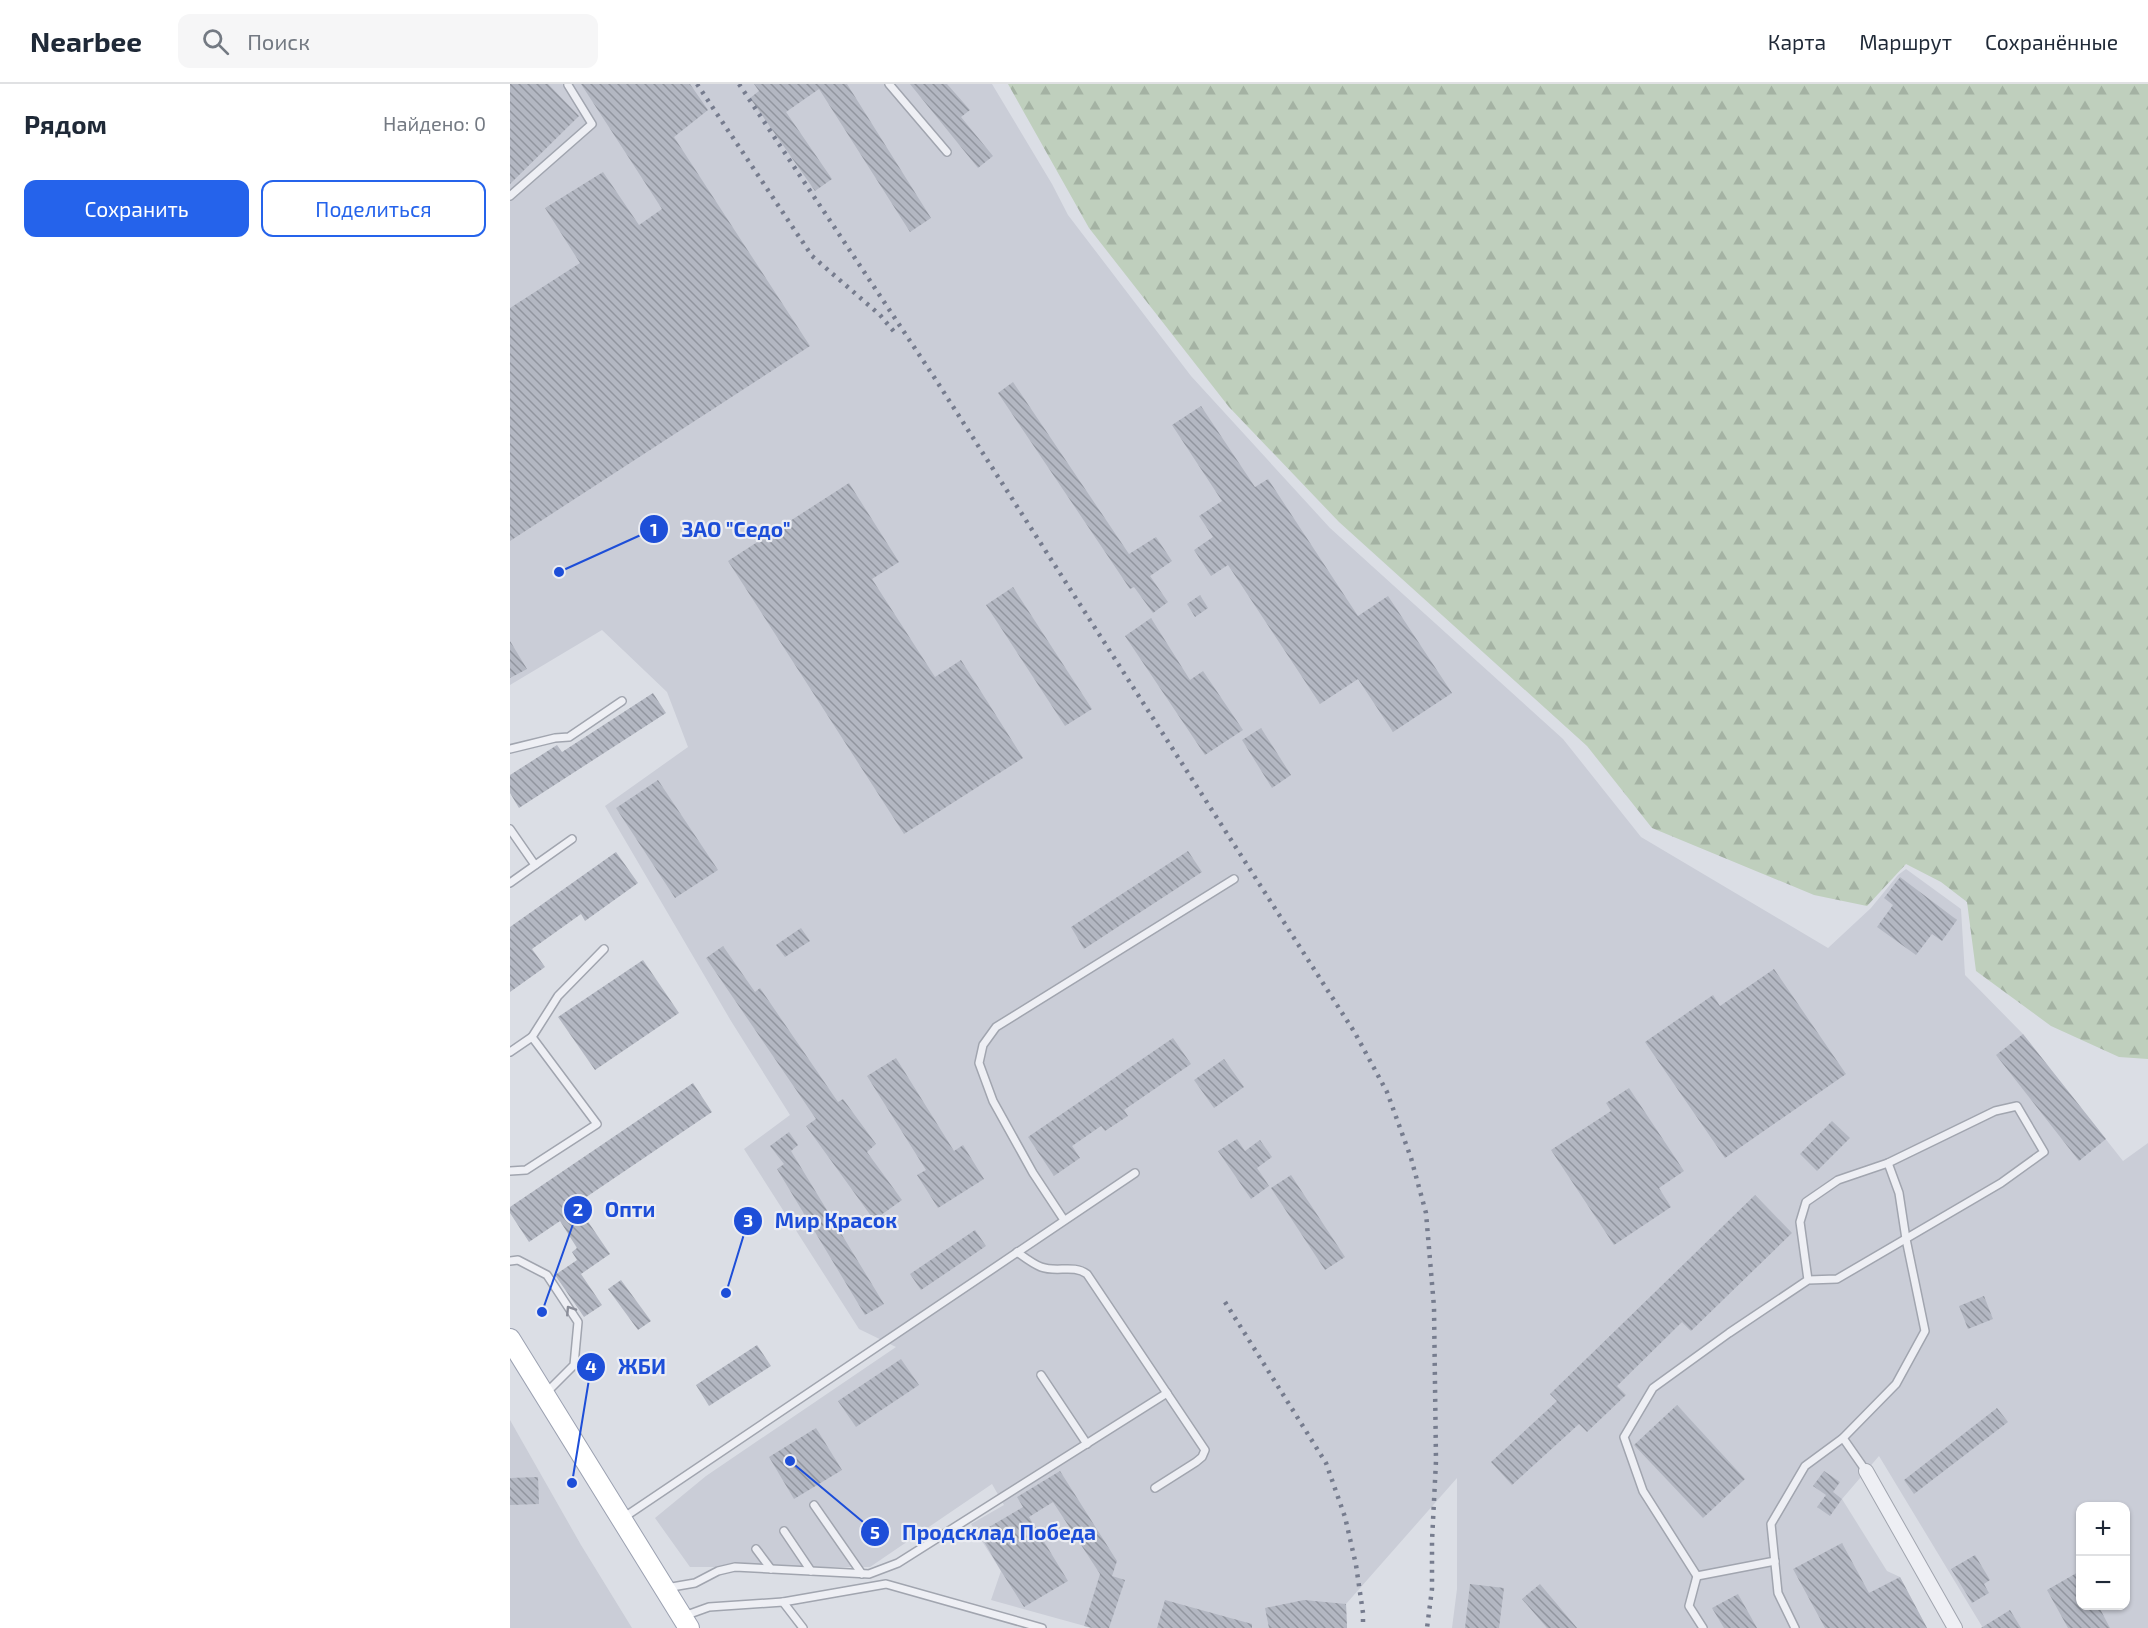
<!DOCTYPE html>
<html lang="ru">
<meta charset="utf-8">
<style>
:root{--surface:#fff;--page:#f6f6f7;--text:#1f2937;--muted:#747a83;--line:#e0e1e3;--accent:#2563eb}
body{margin:0;font-family:"Exo 2",sans-serif;background:var(--page);color:var(--text)}
.controls{position:absolute;right:18px;bottom:18px;display:grid;overflow:hidden;border-radius:12px;box-shadow:0 2px 4px #0004}
.controls button{width:54px;height:54px;display:grid;place-items:center;padding:0;border:0;border-bottom:2px solid var(--line);background:var(--surface);color:var(--text);font:30px sans-serif}
.list{margin:0;padding:0;list-style:none}
h2{display:flex;justify-content:space-between;align-items:center;height:78px;margin:0;padding:0 24px;font-size:26px}
h2 small{font-size:20px;font-weight:400;color:var(--muted)}
.actions{display:flex;gap:12px;padding:18px 24px}
.actions a{flex:1;padding:14px 0;border:2px solid var(--accent);border-radius:12px;text-align:center;font-size:21px;color:var(--accent)}
.actions .main{background:var(--accent);color:#fff}
.icon{flex:none;width:33px;height:33px;fill:none;stroke:currentColor;stroke-width:2;stroke-linecap:round;stroke-linejoin:round}
.map{position:relative;flex:none;width:1638px;height:1544px;overflow:hidden}
header{display:flex;align-items:center;gap:36px;box-sizing:border-box;height:84px;padding:0 30px;background:var(--surface);border-bottom:2px solid var(--line)}
header strong{font-size:28px}
nav{display:flex;gap:33px;margin-inline-start:auto;font-size:21px}
.search{width:420px;height:54px;background:var(--page);display:flex;align-items:center;gap:15px;box-sizing:border-box;padding:0 21px;border-radius:12px;color:var(--muted);font-size:22px}
main{display:flex}
aside{flex:1;background:var(--surface)}
.map>svg:first-child{display:block}
.built{fill:#cacdd7;fill-rule:evenodd}
.forest{fill:url(#forest-firs)}
.building{fill:url(#building-back-hatch)}
.lines{fill:none;stroke-linecap:round;stroke-linejoin:round}
.service-casing{stroke:#a1a5af;stroke-width:10}
.minor-casing{stroke:#a1a5af;stroke-width:16}
.primary-casing{stroke:#9ba1b1;stroke-width:22}
.service{stroke:#eeeff4;stroke-width:7}
.minor{stroke:#eeeff4;stroke-width:14}
.primary{stroke:#fff;stroke-width:20}
.rail{stroke:#767c8e;stroke-width:4.5;stroke-dasharray:3 6;stroke-linecap:butt}
.oneway{stroke:#8a8d98}
.leader{fill:none;stroke:#1d4ed8;stroke-width:2}
.callout-dot{fill:#1d4ed8;stroke:#ebedf3;stroke-width:2}
.mark-label{font-size:18px;text-anchor:middle;font-weight:bold;fill:#fff}
.callout-label{font-size:21px;text-anchor:middle;font-weight:bold;fill:#1d4ed8;stroke:#ebedf3;stroke-width:4.5;stroke-linejoin:round;paint-order:stroke}
</style>
<header>
<strong>Nearbee</strong>
<div class="search"><svg class="icon" aria-label="search" viewBox="0 0 24 24"><circle cx="10" cy="10" r="6"/><path d="M15 15l6 6"/></svg>Поиск</div>
<nav><a>Карта</a><a>Маршрут</a><a>Сохранённые</a></nav>
</header>
<main>
<aside>
<h2>Рядом<small>Найдено: 0</small></h2>
<ul class="list">
</ul>
<div class="actions"><a class="main">Сохранить</a><a>Поделиться</a></div>
</aside>
<div class="map">
<svg width="1638" height="1544" viewBox="0 0 1638 1544">
<defs>
<pattern id="forest-firs" width="22" height="20" patternUnits="userSpaceOnUse" patternTransform="scale(1.5)"><rect width="22" height="20" fill="#bfcfbd"/><path d="M5 1l3.5 6h-7zM16 11l3.5 6h-7z" fill="#a4b2a3"/></pattern>
<pattern id="building-back-hatch" width="6" height="6" patternUnits="userSpaceOnUse" patternTransform="scale(1.5)"><rect width="6" height="6" fill="#b3b7c2"/><path d="M-1 5l2 2M0 0l6 6M5-1l2 2" fill="none" stroke="#91959f"/></pattern>
</defs>
<rect width="100%" height="100%" fill="#dbdee5"/>
<g class="built">
<path d="M0,0H482L542,100L558,131L681,292L820,444L1053,655L1131,753L1318,864L1361,824L1388,791L1396,785L1451,825L1455,891L1513,950L1613,1077L1638,1059V1544H1473L1369,1372L1332,1415L1377,1487L1390,1493L1417,1544H942L947,1505V1394L836,1520L837,1544H582L481,1516L491,1487L461,1440L494,1421L482,1400L360,1483H180L145,1434L196,1392L386,1263L349,1245L234,1065L280,1031L221,937L95,722L178,663L157,608L92,546L0,601ZM1570,1422H1616V1522H1570Z"/>
<path d="M0,1336L71,1461L122,1544H0Z"/>
</g>
<path class="forest" d="M498,0H1638V975L1609,973L1541,942L1466,887L1457,818L1431,798L1396,780L1357,822L1304,811L1142,744L1077,662L829,438L719,323L579,144Z"/>
<g class="building">
<path d="M0,0H38L69,32L0,100Z"/>
<path d="M71,0H180L198,26L164,53L300,262L0,457V224L70,179L35,124L93,88L129,141L152,125Z"/>
<path d="M244,0H337L421,134L400,148L309,5L276,28L322,95L305,107L240,14L249,7Z"/>
<path d="M400,0H437L460,26L451,33L483,72L468,84Z"/>
<path d="M503,298L619,470L646,453L662,477L640,492L658,518L643,529L624,503L620,505L488,309Z"/>
<path d="M691,322L745,403L758,395L848,532L878,512L942,609L883,648L848,595L810,620L718,481L701,492L684,466L703,453L689,432L712,417L662,341Z"/>
<path d="M339,399L389,478L362,495L425,593L451,576L513,674L394,750L218,477Z"/>
<path d="M503,503L582,625L555,642L476,521Z"/>
<path d="M690,511L698,524L685,533L677,520Z"/>
<path d="M641,534L680,596L693,587L733,646L695,671L615,552Z"/>
<path d="M0,557L17,585L0,594Z"/>
<path d="M143,609L156,629L9,724L0,709V691L47,661L52,668Z"/>
<path d="M751,644L781,691L762,704L732,656Z"/>
<path d="M148,696L208,786L165,814L106,724Z"/>
<path d="M678,767L692,788L574,865L561,843Z"/>
<path d="M106,768L128,799L75,837L71,830L22,865L35,883L0,908V843Z"/>
<path d="M1390,793L1447,836L1432,857L1422,850L1406,871L1367,843L1383,821L1374,814Z"/>
<path d="M291,844L300,857L275,873L266,861Z"/>
<path d="M213,862L245,908L250,904L328,1018L333,1015L366,1060L357,1068L392,1116L364,1136L296,1042L306,1035L196,874Z"/>
<path d="M133,876L169,929L85,986L48,933Z"/>
<path d="M1264,885L1336,990L1215,1074L1135,958L1203,911L1210,922Z"/>
<path d="M1513,950L1596,1055L1569,1077L1486,971Z"/>
<path d="M663,954L681,980L614,1026L618,1032L595,1047L591,1042L562,1062L570,1074L544,1092L518,1053Z"/>
<path d="M386,974L444,1067L453,1061L474,1095L428,1124L407,1091L416,1086L357,992Z"/>
<path d="M714,975L734,1003L704,1024L684,996Z"/>
<path d="M183,999L202,1028L66,1120L100,1170L71,1190L92,1221L74,1233L45,1191L67,1176L62,1168L67,1164L50,1137L19,1158L0,1129V1123Z"/>
<path d="M1119,1004L1174,1087L1149,1104L1161,1123L1104,1161L1041,1066L1101,1027L1096,1019Z"/>
<path d="M1322,1037L1340,1054L1307,1087L1290,1070Z"/>
<path d="M279,1048L288,1061L281,1067L374,1220L355,1231L267,1085L274,1080L260,1062Z"/>
<path d="M727,1055L735,1067L750,1056L762,1073L747,1084L759,1102L741,1115L708,1067Z"/>
<path d="M781,1091L835,1173L815,1186L761,1104Z"/>
<path d="M1245,1111L1282,1149L1181,1247L1172,1238L1107,1302L1116,1311L1077,1348L1069,1340L1002,1401L981,1378L1047,1317L1040,1310Z"/>
<path d="M465,1146L476,1162L411,1206L400,1190Z"/>
<path d="M111,1196L141,1237L128,1246L98,1205Z"/>
<path d="M1474,1212L1483,1235L1458,1245L1449,1222Z"/>
<path d="M247,1261L261,1282L199,1322L186,1301Z"/>
<path d="M391,1275L409,1301L346,1343L328,1317Z"/>
<path d="M1167,1321L1235,1395L1193,1434L1124,1361Z"/>
<path d="M1487,1324L1498,1338L1404,1410L1394,1396Z"/>
<path d="M306,1344L332,1386L284,1415L259,1373Z"/>
<path d="M550,1387L607,1477L602,1492L615,1496L599,1544H582L574,1542L590,1490L543,1418L519,1433L558,1497L514,1523L491,1487L469,1449L513,1423L507,1413Z"/>
<path d="M1314,1387L1330,1398L1323,1408L1332,1415L1320,1432L1307,1423L1316,1411L1303,1402Z"/>
<path d="M28,1393L29,1420L0,1421V1394Z"/>
<path d="M1332,1459L1359,1509L1390,1493L1417,1544H1315L1283,1485Z"/>
<path d="M1465,1471L1480,1496L1474,1500L1479,1509L1462,1519L1441,1485Z"/>
<path d="M1570,1487V1521H1588L1600,1544H1558L1537,1506Z"/>
<path d="M960,1500L994,1504L989,1544H955Z"/>
<path d="M1030,1500L1067,1544H1037L1012,1515Z"/>
<path d="M1228,1510L1247,1544H1214L1202,1524Z"/>
<path d="M655,1516L742,1540V1544H647Z"/>
<path d="M794,1516L836,1520L837,1544H759L755,1524Z"/>
<path d="M1500,1526L1511,1544H1471Z"/>
</g>
<g class="lines">
<g class="service-casing">
<g id="service">
<path d="M379,0L437,68"/>
<path d="M0,112L82,40L58,1"/>
<path d="M0,665L45,654L59,653L112,617"/>
<path d="M0,745L25,781"/>
<path d="M0,799L62,755"/>
<path d="M22,953L48,912L94,865"/>
<path d="M0,968L22,953L87,1040L16,1086L0,1087"/>
<path d="M554,1136L523,1089L483,1017L469,979L473,961L486,943L724,795"/>
<path d="M507,1168C514,1173 523,1180 531,1183C547,1189 563,1180 577,1190L695,1366L692,1373L686,1378L645,1404"/>
<path d="M0,1177L8,1176L37,1191L68,1238L64,1281L36,1309"/>
<path d="M531,1291L577,1360"/>
<path d="M1333,1354L1356,1387"/>
<path d="M304,1421L352,1490"/>
<path d="M113,1434L625,1089"/>
<path d="M274,1447L301,1487"/>
<path d="M246,1465L261,1485"/>
<path d="M1265,1477L1187,1492L1133,1407L1114,1353L1143,1304L1219,1249L1298,1196L1327,1195L1491,1099L1534,1068L1507,1022L1485,1027L1378,1079L1328,1096L1296,1118L1290,1138L1298,1196"/>
<path d="M1187,1492L1179,1522L1193,1544"/>
<path d="M156,1504L185,1499L208,1487L225,1483L359,1490L388,1479L657,1309"/>
<path d="M273,1518L376,1500L532,1544"/>
<path d="M174,1532L199,1523L273,1518L293,1544"/>
<path d="M1285,1544L1268,1509L1261,1440L1295,1382L1333,1354L1386,1300L1415,1247L1396,1155L1389,1109L1378,1079"/>
</g>
</g>
<g class="minor-casing">
<path id="minor" d="M1356,1387L1445,1544"/>
</g>
<g class="primary-casing">
<path id="primary" d="M0,1255L179,1544"/>
</g>
<use href="#service" class="service"/>
<use href="#minor" class="minor"/>
<use href="#primary" class="primary"/>
<g class="rail">
<path d="M187,0L302,172L370,231L386,250"/>
<path d="M229,0L424,293L845,949L877,1008L901,1074L916,1129L924,1223L926,1377L922,1457V1505L917,1544"/>
<path d="M715,1218L816,1379L835,1433L846,1481L853,1529V1544"/>
</g>
</g>
<defs><path id="oneway-chevron" d="M-2-3.5L2.5 0L-2 3.5" fill="none" stroke-width="1.6" stroke-linecap="round" stroke-linejoin="round" transform="scale(1.5)"/></defs>
<use class="oneway" href="#oneway-chevron" transform="translate(60 1226) rotate(-123)"/>
<path class="leader" d="M49 488L144 445M32 1228L68 1126M216 1209L238 1137M62 1399L81 1283M280 1377L365 1448"/>
<g class="callout-dot">
<circle cx="49" cy="488" r="6"/>
<circle cx="32" cy="1228" r="6"/>
<circle cx="216" cy="1209" r="6"/>
<circle cx="62" cy="1399" r="6"/>
<circle cx="280" cy="1377" r="6"/>
<circle cx="144" cy="445" r="15"/>
<circle cx="68" cy="1126" r="15"/>
<circle cx="238" cy="1137" r="15"/>
<circle cx="81" cy="1283" r="15"/>
<circle cx="365" cy="1448" r="15"/>
</g>
<g class="mark-label">
<text x="144" y="452">1</text>
<text x="68" y="1132">2</text>
<text x="238" y="1143">3</text>
<text x="81" y="1289">4</text>
<text x="365" y="1455">5</text>
</g>
<g class="callout-label">
<text x="226" y="453">ЗАО "Седо"</text>
<text x="120" y="1133">Опти</text>
<text x="326" y="1144">Мир Красок</text>
<text x="132" y="1290">ЖБИ</text>
<text x="489" y="1456">Продсклад Победа</text>
</g>
</svg>
<div class="controls">
<button>+</button>
<button>−</button>
</div>
</div>
</main>
